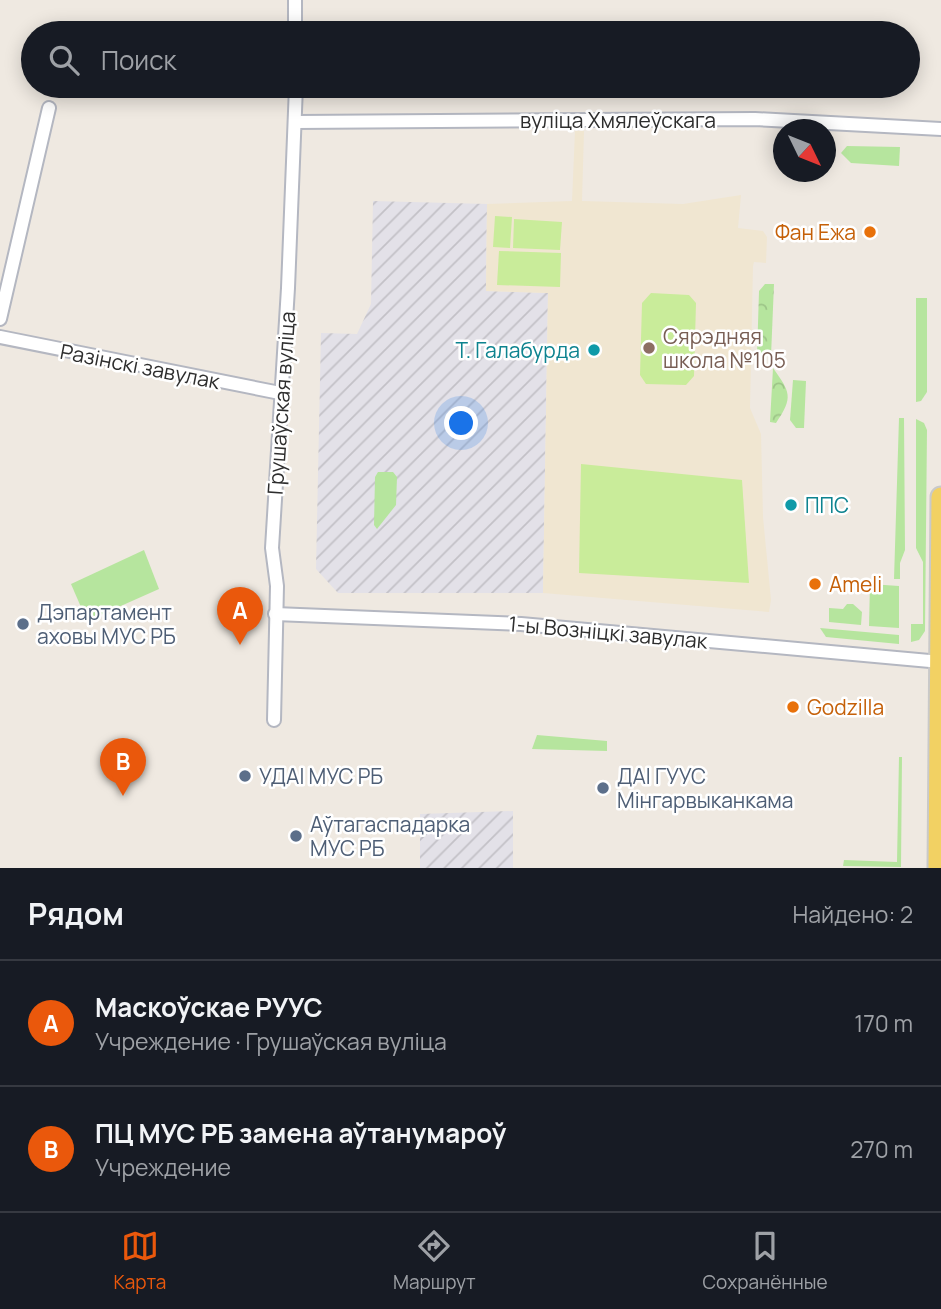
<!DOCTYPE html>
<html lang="ru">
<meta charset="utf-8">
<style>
:root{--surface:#171b24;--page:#242831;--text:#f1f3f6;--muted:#9ea1a6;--line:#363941;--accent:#ea580c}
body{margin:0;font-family:Manrope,sans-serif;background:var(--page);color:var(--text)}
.compass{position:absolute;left:773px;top:119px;width:63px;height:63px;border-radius:50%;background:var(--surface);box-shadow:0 4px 18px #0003;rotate:133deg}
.you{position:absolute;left:462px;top:424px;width:24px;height:24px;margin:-18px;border:5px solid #fff;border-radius:50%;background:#1a73e8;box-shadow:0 0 0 10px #1a73e833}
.badge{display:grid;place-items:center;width:46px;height:46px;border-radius:50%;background:var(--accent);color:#fff;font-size:23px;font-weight:700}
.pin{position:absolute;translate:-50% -58px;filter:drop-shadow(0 2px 4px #0008)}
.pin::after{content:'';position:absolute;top:37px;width:24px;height:21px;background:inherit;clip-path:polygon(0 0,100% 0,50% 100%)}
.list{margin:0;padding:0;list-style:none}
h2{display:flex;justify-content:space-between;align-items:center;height:91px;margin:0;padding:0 28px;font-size:30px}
h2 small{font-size:23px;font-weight:400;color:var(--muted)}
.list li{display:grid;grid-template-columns:46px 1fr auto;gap:21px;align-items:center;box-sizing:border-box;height:126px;padding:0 28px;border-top:2px solid var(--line)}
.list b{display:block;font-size:26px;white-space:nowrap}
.list p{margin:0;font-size:23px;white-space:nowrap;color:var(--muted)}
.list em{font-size:23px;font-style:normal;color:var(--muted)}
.icon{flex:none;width:38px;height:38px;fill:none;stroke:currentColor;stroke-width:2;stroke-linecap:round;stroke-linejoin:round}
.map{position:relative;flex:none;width:941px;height:868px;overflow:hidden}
.search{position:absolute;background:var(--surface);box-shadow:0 4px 18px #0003;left:21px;right:21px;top:21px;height:77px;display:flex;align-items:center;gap:18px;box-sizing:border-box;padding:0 24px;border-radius:38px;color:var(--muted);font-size:26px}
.sheet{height:343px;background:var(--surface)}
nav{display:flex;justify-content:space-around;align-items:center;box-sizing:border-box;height:98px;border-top:2px solid var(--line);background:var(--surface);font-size:19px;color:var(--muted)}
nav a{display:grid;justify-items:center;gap:4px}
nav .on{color:var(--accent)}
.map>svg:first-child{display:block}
.industrial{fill:url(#industrial-furrows)}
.education{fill:#f0e6d1}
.grass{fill:#b6e59e}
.forest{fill:url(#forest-crowns)}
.pitch{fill:#c9ec9a}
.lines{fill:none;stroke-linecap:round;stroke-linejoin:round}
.minor-casing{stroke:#b4b7c1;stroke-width:16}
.primary-casing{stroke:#c9c9c9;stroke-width:23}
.minor{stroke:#fff;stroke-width:12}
.primary{stroke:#f2d163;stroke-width:19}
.food-dot{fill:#e8710a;stroke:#fff;stroke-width:2.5}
.education-dot{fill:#8d6e63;stroke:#fff;stroke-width:2.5}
.culture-dot{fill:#0f9aa8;stroke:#fff;stroke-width:2.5}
.service-dot{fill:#5c6f8a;stroke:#fff;stroke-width:2.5}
.labels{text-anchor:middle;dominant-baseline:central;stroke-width:5;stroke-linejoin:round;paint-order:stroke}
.street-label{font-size:21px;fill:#2e2e2e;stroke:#fff}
.food-label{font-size:21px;fill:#c56008;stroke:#fff;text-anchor:start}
.education-label{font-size:21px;fill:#785e54;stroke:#fff;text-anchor:start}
.culture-label{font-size:21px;fill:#0d838f;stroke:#fff;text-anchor:end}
.service-label{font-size:21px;fill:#4e5e75;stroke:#fff;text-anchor:start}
</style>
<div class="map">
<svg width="941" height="868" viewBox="0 0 941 868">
<defs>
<pattern id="industrial-furrows" width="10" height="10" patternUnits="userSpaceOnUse" patternTransform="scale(1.75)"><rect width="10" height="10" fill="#e3e1e8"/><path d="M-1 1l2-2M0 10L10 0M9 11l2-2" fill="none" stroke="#c3c1c7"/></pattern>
<pattern id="forest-crowns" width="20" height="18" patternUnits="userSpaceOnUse" patternTransform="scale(1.75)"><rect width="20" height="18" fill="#b6e59e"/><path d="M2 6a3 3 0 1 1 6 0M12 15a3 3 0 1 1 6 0" fill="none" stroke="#9dc588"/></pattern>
</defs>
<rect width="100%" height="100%" fill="#efe9e1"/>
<g class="industrial">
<path d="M373,201L487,204L486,291L548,293L543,593H338L316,569L321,333L357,334L371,304Z"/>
<path d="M513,811V868H420V814Z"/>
</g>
<path class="education" d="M575,131H584L582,201L683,204L741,195L738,228L763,231L767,237L766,263L754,262L753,266L750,408L761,434L763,517L771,600L769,612L543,593L548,293L486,291L487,204L572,201Z"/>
<g class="grass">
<path d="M847,146L900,147L899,166L851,163L841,153Z"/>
<path d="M916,298H927V392L921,401L916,402Z"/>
<path d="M793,380L806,381L804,428H796L790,420Z"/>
<path d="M899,418H904L905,550L900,563V579H894Z"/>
<path d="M916,419L924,423L927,430L925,631L919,640L911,642V624H923V562L916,548Z"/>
<path d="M378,472H393L397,477L396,505L377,529L374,525L375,477Z"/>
<path d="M144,550L159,589L87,621L71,584Z"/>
<path d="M870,584L899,586V628L869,626Z"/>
<path d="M847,604H853L862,612L861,625L829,622V608L843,609Z"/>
<path d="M820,628L899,635V644L826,637Z"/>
<path d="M537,735L607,741V751L532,749Z"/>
<path d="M899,757H902L901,867L843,866L844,860L897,862Z"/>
</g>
<g class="forest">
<path d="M765,284H774L771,356L757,355L759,291Z"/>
<path d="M773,368C790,392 794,397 776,423L770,422Z"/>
</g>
<g class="pitch">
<path d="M495,216L512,217L510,248L493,247Z"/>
<path d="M514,219L562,222L560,250L513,248Z"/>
<path d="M499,251L561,253L560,287L497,285Z"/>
<path d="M651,293L689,295L696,303L694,376L686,385L646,384L640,375L642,303Z"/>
<path d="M581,464L742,480L749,583L579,573Z"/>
</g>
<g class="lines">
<g class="minor-casing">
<g id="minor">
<path d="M295,0V33"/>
<path d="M295,122L755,119L941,129"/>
<path d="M0,319L49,108"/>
<path d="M0,337L280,393"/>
<path d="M275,614L521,624L941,662"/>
<path d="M274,720L277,586L272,548L288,288L296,86"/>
</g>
</g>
<g class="primary-casing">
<path id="primary" d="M938,868L941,497"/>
</g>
<use href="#minor" class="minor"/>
<use href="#primary" class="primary"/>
</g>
<g class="food-dot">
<circle cx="870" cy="232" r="7"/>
<circle cx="815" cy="584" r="7"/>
<circle cx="793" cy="707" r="7"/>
</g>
<circle class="education-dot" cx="649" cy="348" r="7"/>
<g class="culture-dot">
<circle cx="594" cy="350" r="7"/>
<circle cx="791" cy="505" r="7"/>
</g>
<g class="service-dot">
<circle cx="23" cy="624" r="7"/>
<circle cx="245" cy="776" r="7"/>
<circle cx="603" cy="788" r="7"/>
<circle cx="296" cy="836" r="7"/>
</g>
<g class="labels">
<g class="street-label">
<text x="618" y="120">вуліца Хмялеўскага</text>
<text transform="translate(140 366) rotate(11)">Разінскі завулак</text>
<text transform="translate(281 403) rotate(-86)">Грушаўская вуліца</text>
<text transform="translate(608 632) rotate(5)">1-ы Возніцкі завулак</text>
</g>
<g class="food-label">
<text x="856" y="232" text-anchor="end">Фан Ежа</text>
<text x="829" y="584">Ameli</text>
<text x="807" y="707">Godzilla</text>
</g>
<g class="education-label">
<text x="663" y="336">Сярэдняя<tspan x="663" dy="24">школа №105</tspan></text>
</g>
<g class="culture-label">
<text x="580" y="350">Т. Галабурда</text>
<text x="805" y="505" text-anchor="start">ППС</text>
</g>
<g class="service-label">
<text x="37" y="612">Дэпартамент<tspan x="37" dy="24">аховы МУС РБ</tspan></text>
<text x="259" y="776">УДАІ МУС РБ</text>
<text x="617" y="776">ДАІ ГУУС<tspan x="617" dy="24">Мінгарвыканкама</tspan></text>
<text x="310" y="824">Аўтагаспадарка<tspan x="310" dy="24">МУС РБ</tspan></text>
</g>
</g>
</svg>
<svg class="compass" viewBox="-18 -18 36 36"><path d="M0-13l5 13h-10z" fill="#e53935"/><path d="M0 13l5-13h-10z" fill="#9ea1a6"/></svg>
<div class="you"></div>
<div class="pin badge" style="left:240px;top:645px">A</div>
<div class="pin badge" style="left:123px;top:796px">B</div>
<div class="search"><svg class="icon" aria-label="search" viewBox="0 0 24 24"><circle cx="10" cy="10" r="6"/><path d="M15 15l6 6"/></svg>Поиск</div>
</div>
<section class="sheet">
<h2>Рядом<small>Найдено: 2</small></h2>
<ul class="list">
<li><span class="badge">A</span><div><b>Маскоўскае РУУС</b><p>Учреждение · Грушаўская вуліца</p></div><em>170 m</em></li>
<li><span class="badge">B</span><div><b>ПЦ МУС РБ замена аўтанумароў</b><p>Учреждение</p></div><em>270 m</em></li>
</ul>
</section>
<nav>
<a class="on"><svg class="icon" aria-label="map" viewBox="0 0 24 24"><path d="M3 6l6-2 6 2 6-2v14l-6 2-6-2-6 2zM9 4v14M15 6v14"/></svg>Карта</a>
<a><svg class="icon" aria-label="directions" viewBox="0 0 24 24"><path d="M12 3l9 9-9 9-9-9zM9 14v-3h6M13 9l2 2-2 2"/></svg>Маршрут</a>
<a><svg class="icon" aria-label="saved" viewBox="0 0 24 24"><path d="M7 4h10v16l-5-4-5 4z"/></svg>Сохранённые</a>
</nav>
